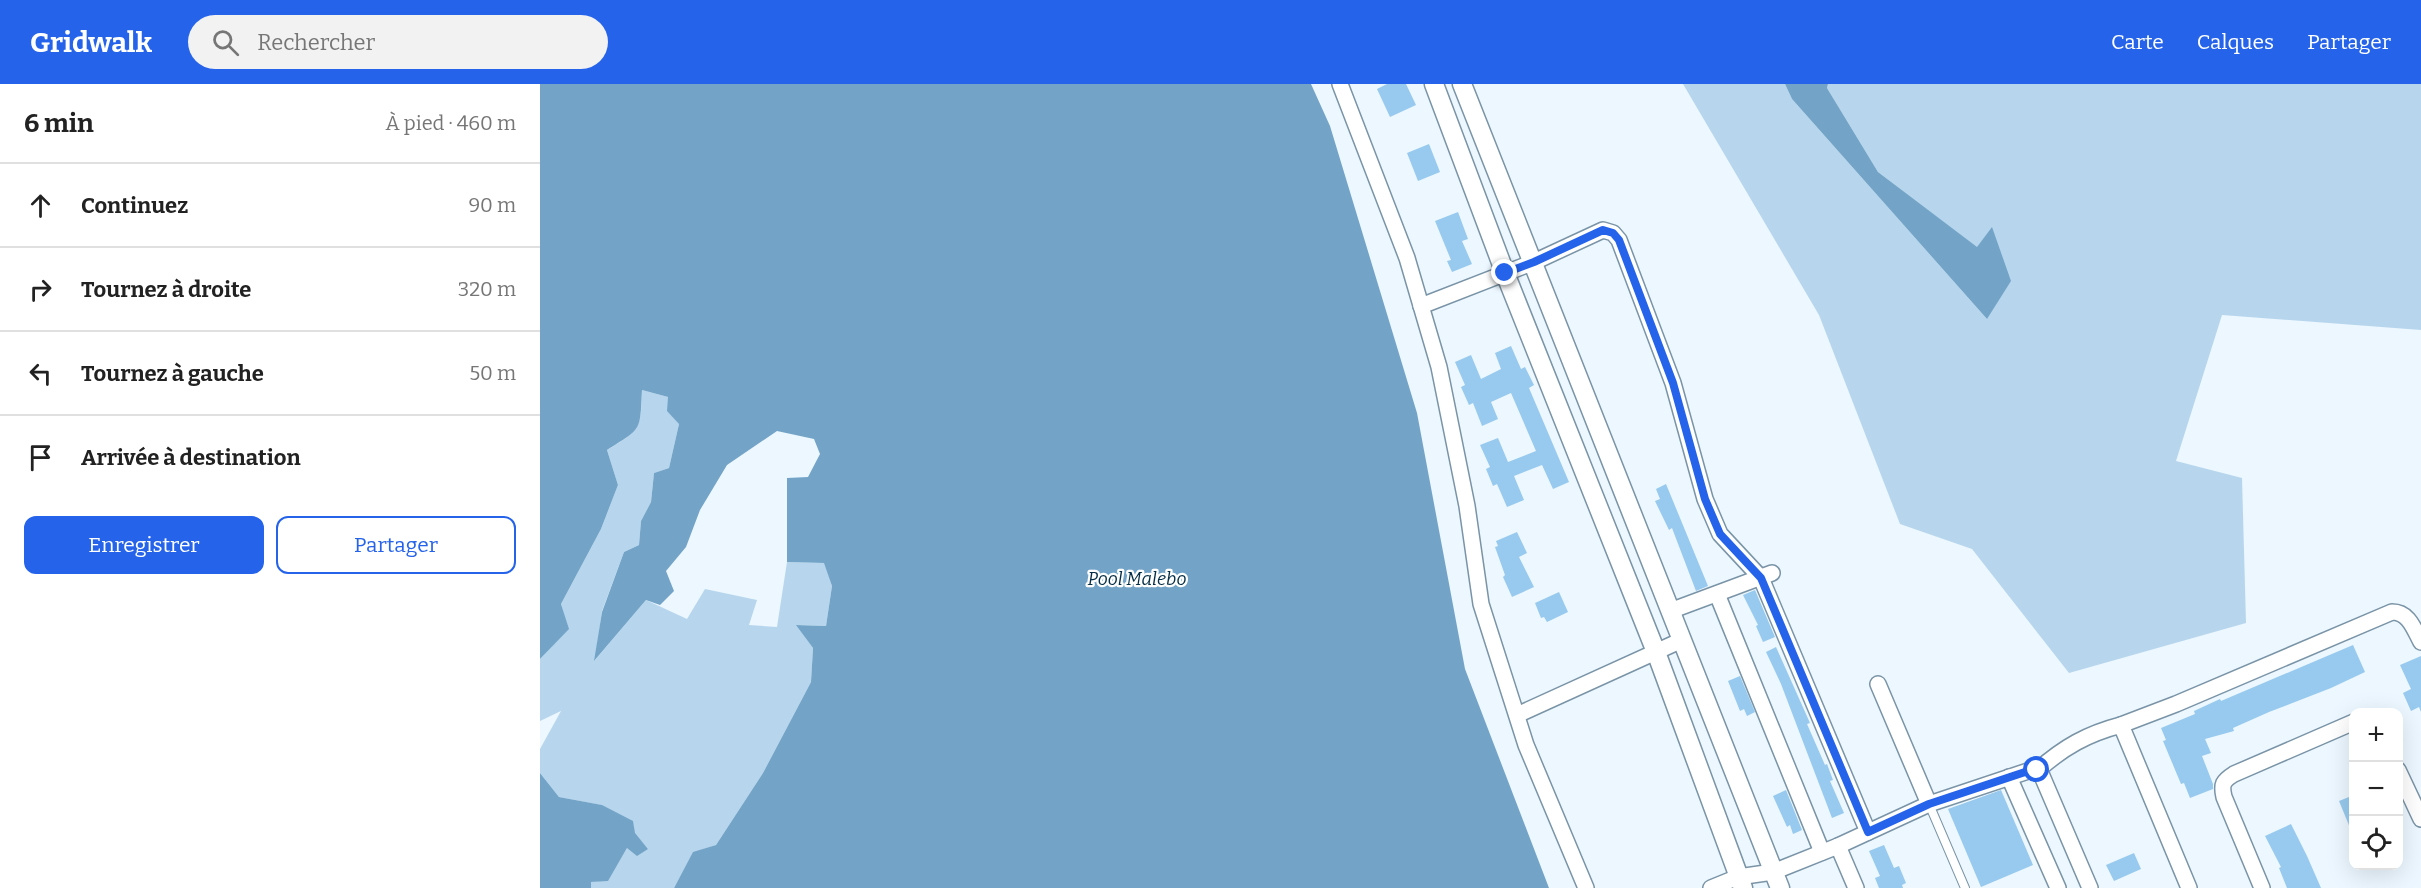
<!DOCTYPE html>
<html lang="fr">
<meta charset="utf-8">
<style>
:root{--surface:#fff;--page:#f2f2f2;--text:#222;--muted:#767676;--line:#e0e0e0;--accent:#2563eb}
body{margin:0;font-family:Bitter,serif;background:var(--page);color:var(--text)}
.controls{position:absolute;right:18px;bottom:18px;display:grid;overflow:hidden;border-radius:12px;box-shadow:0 6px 24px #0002}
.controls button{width:54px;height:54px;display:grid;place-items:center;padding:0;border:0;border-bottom:2px solid var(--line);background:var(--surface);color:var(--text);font:30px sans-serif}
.stop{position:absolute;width:18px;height:18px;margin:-14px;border:4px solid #2563eb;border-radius:50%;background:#fff}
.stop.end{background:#2563eb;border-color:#fff;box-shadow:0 2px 6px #0008}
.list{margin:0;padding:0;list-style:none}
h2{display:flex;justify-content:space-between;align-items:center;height:78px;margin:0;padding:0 24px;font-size:26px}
h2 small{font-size:20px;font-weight:400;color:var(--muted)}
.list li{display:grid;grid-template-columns:39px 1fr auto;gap:18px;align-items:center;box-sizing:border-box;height:84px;padding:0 24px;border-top:2px solid var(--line)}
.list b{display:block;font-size:22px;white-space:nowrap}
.list em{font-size:20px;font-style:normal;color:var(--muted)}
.actions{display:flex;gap:12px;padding:18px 24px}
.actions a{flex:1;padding:14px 0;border:2px solid var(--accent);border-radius:12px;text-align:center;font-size:21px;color:var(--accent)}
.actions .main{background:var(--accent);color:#fff}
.icon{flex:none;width:33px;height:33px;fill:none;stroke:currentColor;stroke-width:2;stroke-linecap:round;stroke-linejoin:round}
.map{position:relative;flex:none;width:1881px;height:804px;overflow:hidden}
header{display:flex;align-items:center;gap:36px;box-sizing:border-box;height:84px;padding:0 30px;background:var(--accent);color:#fff}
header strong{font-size:28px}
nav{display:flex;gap:33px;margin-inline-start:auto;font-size:21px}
.search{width:420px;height:54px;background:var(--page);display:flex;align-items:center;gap:15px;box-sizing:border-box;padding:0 21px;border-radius:33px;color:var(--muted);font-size:22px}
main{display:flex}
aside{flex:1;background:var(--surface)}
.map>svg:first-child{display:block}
.green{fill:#b7d6ed}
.water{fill:#73a4c7}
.building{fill:#97caee}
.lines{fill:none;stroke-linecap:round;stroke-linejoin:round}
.service-casing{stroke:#7a94a7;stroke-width:10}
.minor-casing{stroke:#7a94a7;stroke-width:18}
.tertiary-casing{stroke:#7a94a7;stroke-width:21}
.service{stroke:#fff;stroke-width:8}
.minor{stroke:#fff;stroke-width:15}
.tertiary{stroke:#fff;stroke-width:18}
.route{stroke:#2563eb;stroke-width:8}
.labels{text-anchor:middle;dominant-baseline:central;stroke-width:4.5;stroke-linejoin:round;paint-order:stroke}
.water-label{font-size:18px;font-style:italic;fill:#042e46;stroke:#fff}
</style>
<header>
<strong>Gridwalk</strong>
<div class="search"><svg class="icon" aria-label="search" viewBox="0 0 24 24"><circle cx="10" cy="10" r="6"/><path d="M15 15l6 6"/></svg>Rechercher</div>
<nav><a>Carte</a><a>Calques</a><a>Partager</a></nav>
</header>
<main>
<aside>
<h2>6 min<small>À pied · 460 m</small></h2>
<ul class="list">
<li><svg class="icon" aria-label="ahead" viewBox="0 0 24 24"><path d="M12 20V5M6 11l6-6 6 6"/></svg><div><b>Continuez</b></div><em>90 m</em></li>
<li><svg class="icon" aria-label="right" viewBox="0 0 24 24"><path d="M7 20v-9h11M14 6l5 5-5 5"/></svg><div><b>Tournez à droite</b></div><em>320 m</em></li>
<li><svg class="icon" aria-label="left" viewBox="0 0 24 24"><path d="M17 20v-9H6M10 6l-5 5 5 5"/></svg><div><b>Tournez à gauche</b></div><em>50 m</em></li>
<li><svg class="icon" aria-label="arrive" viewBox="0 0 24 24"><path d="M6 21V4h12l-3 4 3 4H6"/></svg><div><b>Arrivée à destination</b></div></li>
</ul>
<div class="actions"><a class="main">Enregistrer</a><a>Partager</a></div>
</aside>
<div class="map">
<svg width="1881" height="804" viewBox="0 0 1881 804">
<rect width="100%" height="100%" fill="#ecf7ff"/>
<g class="green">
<path d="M1143,0H1245L1252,15L1447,235L1452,144L1437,164L1338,88L1287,4L1288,0H1881V246L1682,231L1636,377L1702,394L1706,539L1529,589L1432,465L1360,440L1279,231Z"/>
<path d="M102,306L128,313L139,340L129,384L114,389L111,418L101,437L99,461L84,468L62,527L55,576L106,516L147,535L165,505L217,516L209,541L237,543L247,478L285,479L292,502L286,542L257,541L273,564L271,598L223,689L176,761L153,769L134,804H51V798L68,796L87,764L108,765L94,749L61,721L19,713L0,689V665L21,627L0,637V575L28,545L21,520L61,445L78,401L67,366C100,346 101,345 102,306Z"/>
</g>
<g class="water">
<path d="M0,0H771L790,42L877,329L925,585L1009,804H134L153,768L176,761L223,689L271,598L273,564L256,541L286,542L292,502L284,479L247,478V394L268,393L280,370L274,355L237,347L187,381L160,426L146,463L126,487L134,507L120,521L106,516L54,577L62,528L84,468L99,461L101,437L111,418L114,389L129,384L139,340L127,327L128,313L102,306C100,348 102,344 67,366L78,401L61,445L21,520L29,545L0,575Z"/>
<path d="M1245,0H1288L1287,4L1338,88L1437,163L1452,143L1471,197L1447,235L1252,15Z"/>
<path d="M0,689L19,713L62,721L93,737L95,749L108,765L97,772L87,764L68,797L51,798V804H0Z"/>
</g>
<g class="building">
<path d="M847,0H866L876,21L850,33L837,5Z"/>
<path d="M889,60L900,88L878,97L867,69Z"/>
<path d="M918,128L928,155L922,157L932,180L912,188L907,177L911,176L895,137Z"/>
<path d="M971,262L981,285L985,283L994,301L989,304L1029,398L1013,405L1002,381L974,392L984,416L967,423L957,400L953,402L946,385L950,383L940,361L958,354L968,378L996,367L971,309L951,318L958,335L942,342L933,319L929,321L921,303L925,301L915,278L931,271L941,295L961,285L955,269Z"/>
<path d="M1126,400L1168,502L1156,507L1132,444L1129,446L1115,417L1120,415L1116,405Z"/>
<path d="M977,448L987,469L979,473L994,503L972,513L963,493L965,491L955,463L958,462L956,457Z"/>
<path d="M1215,506L1235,553L1223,558L1216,542L1218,541L1203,511Z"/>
<path d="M1019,508L1028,528L1007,538L1004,533L1001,534L995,519Z"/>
<path d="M1813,561L1825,588L1791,604L1729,628L1693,644L1694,647L1665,655L1671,669L1662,672L1673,700V705L1650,714L1644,699L1641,700L1623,657L1626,656L1621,644L1655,630L1654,627L1680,615L1681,617Z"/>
<path d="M1236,563L1270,639L1267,640L1285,681L1287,680L1293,696L1290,697L1304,729L1292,734L1241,600L1226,568Z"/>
<path d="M1881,572V628L1879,623L1871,627L1863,609L1871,605L1860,581Z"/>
<path d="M1200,592L1215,628L1207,632L1204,625L1200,627L1188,597Z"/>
<path d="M1246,706L1262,746L1253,750L1250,741L1247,743L1233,712Z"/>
<path d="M1461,706L1493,781L1441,803L1408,725Z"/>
<path d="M1814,711V751H1813L1799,717Z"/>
<path d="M1751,740L1767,772L1781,804H1747L1739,784L1741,783L1725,752Z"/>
<path d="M1344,761L1354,784L1359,782L1366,799L1362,801L1363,804H1339L1335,794L1340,792L1329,767Z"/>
<path d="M1594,769L1601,785L1574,797L1566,781Z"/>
</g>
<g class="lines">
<g class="service-casing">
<path id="service" d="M1389,720L1425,804"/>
</g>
<g class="minor-casing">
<g id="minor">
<path d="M800,0L867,174L899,283L927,422L941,520L986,661L1046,804"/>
<path d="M881,222L994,178L1063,146L1073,149L1079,156L1133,299L1165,415L1180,450L1221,494L1328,748"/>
<path d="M1177,510L1282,768"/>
<path d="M1130,527L1232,489"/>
<path d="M1338,600L1389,720"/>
<path d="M977,631L1142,556"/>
<path d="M1581,641L1636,620L1852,528C1869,528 1874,545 1881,558"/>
<path d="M1498,686C1524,663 1547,650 1581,641L1649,804"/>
<path d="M1858,686L1881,735"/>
<path d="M1469,693L1518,804"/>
<path d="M1298,762L1316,804"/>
<path d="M1171,804L1198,793L1233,788L1298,762L1389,720L1494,685L1500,687L1502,692L1550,804"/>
<path d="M1722,804L1684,713C1681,700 1683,697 1694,690L1814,638"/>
</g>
</g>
<g class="tertiary-casing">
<g id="tertiary">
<path d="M894,0L965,189L1116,568L1203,804"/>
<path d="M922,0L1240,804"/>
</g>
</g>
<use href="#service" class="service"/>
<use href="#minor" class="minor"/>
<use href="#tertiary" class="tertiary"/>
</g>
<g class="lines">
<path class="route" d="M965,189L994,178L1063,146L1073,149L1079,156L1133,299L1165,415L1180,450L1221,494L1328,748L1389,720L1494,685L1497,686"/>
</g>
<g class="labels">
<g class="water-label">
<text x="597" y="495">Pool Malebo</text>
</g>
</g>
</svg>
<div class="controls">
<button>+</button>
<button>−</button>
<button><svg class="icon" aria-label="locate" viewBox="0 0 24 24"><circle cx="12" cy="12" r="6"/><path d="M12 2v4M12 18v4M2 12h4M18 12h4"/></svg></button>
</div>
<div class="stop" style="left:1497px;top:686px"></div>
<div class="stop end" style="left:965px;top:189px"></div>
</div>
</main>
